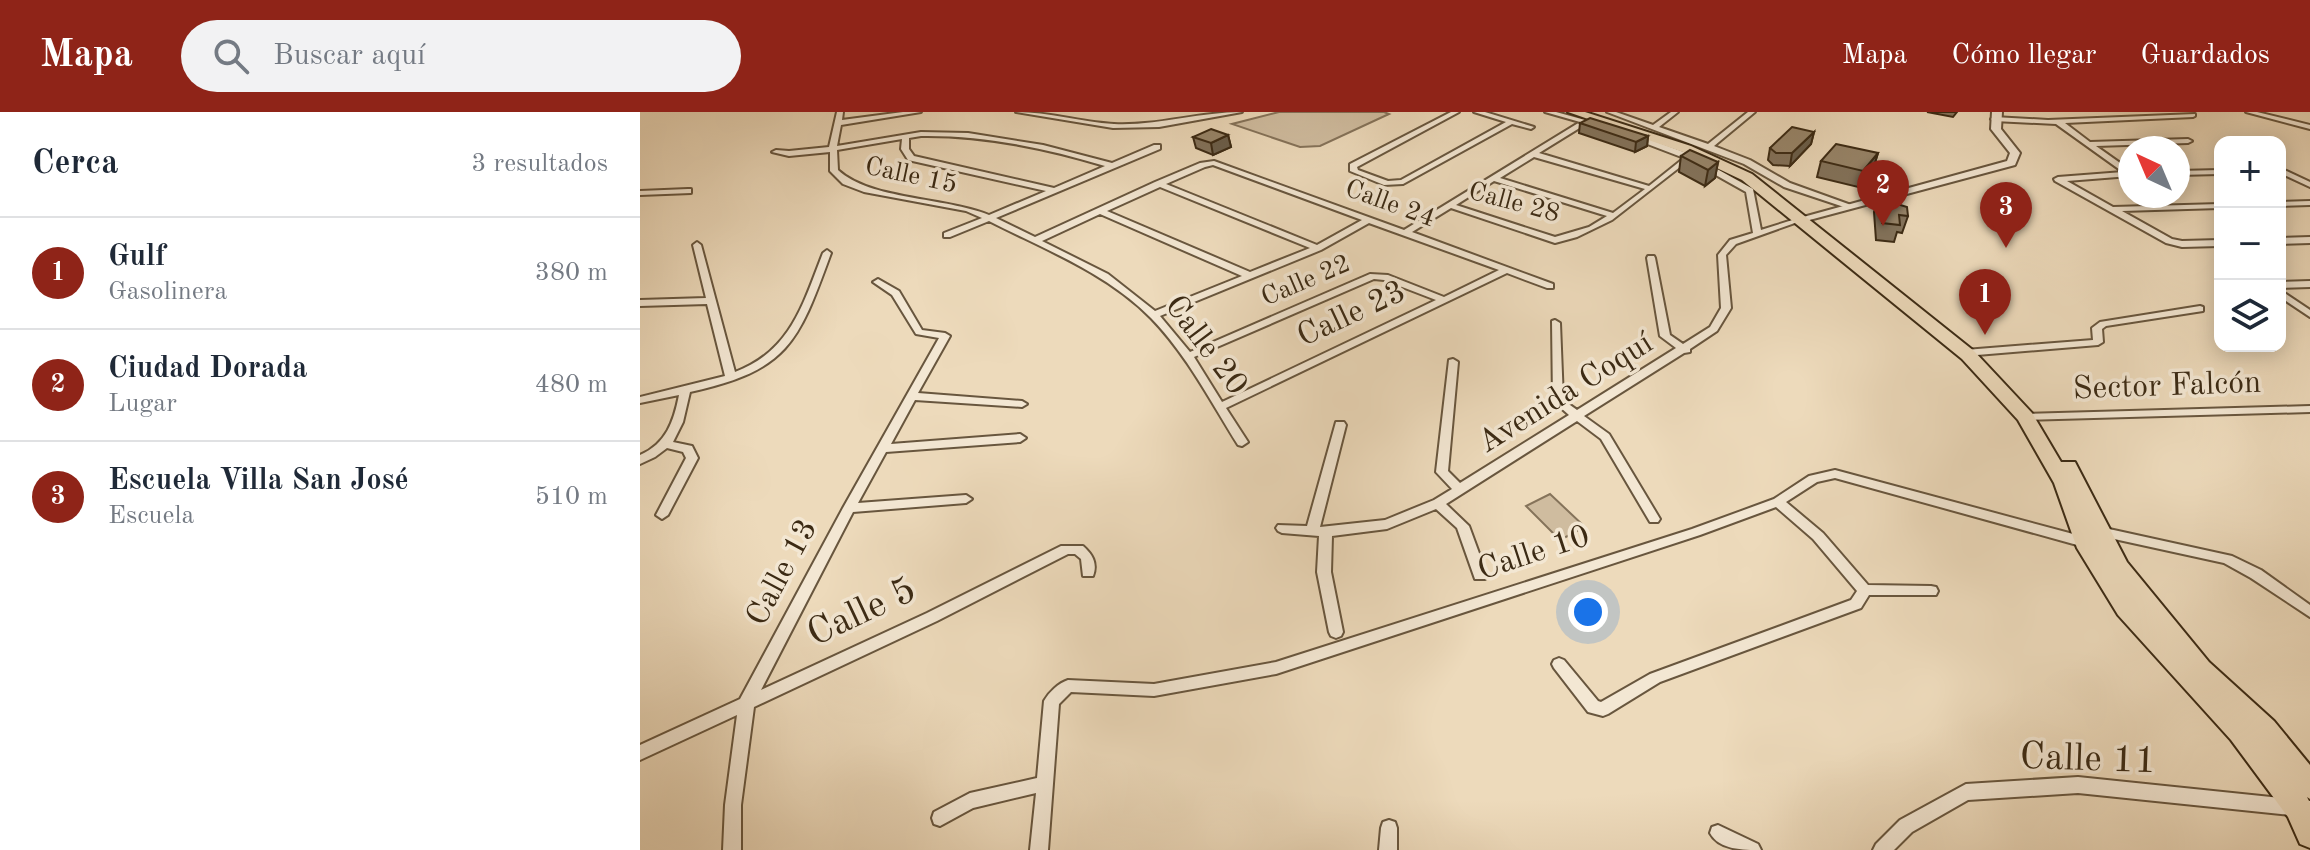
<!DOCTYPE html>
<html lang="es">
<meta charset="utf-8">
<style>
:root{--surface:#fff;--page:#f2f2f3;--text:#1f2937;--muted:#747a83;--line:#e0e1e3;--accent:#8f2418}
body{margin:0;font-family:"Old Standard TT",serif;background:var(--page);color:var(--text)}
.controls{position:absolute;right:24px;top:24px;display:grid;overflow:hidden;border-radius:16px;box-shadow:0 4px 20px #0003}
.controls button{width:72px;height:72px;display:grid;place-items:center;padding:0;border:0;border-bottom:2px solid var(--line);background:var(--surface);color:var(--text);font:40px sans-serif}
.compass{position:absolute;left:1478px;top:24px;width:72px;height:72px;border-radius:50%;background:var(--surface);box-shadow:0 4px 20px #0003;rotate:316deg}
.you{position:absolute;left:948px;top:500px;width:28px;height:28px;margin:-20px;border:6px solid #fff;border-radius:50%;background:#1a73e8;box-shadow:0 0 0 12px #1a73e833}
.badge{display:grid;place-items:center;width:52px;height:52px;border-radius:50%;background:var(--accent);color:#fff;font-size:26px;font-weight:700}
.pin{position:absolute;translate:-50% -66px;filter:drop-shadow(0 2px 4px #0008)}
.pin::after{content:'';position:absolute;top:42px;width:28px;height:24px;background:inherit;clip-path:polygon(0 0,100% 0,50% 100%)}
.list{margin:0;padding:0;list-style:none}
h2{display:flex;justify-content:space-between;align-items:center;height:104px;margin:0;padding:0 32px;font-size:34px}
h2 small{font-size:26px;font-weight:400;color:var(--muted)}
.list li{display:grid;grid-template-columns:52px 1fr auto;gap:24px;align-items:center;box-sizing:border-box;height:112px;padding:0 32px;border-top:2px solid var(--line)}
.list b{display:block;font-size:30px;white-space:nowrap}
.list p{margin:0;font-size:26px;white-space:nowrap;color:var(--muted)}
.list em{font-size:26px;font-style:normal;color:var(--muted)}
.icon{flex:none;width:44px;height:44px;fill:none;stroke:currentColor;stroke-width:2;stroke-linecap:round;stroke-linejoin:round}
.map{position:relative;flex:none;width:1670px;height:738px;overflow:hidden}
header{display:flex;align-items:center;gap:48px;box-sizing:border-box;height:112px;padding:0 40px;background:var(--accent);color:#fff}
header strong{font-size:38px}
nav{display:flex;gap:44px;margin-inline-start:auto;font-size:28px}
.search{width:560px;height:72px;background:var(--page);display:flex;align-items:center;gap:20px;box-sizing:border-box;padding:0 28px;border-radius:44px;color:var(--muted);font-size:30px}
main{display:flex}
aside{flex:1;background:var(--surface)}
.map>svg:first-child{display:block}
.green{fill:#cfbc9f;stroke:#85735a;stroke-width:2}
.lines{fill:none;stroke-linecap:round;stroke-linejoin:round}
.minor-casing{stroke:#68563e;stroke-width:4}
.tertiary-casing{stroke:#68563e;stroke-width:4}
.trunk-casing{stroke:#3b2a14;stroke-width:4}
.minor{fill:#f3e7d3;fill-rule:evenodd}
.tertiary{fill:#f3e7d3;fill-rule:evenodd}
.trunk{fill:#eddabb;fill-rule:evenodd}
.wall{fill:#83735c;stroke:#3b2a14;stroke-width:2}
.shaded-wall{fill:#6a5e4b;stroke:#3b2a14;stroke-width:2}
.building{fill:#98866b;stroke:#3b2a14;stroke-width:2}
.labels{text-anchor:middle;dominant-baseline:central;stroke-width:7;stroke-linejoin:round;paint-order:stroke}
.far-street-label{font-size:26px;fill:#3b2a14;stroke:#f3e7d3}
.street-label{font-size:32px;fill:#3b2a14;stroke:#f3e7d3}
.near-street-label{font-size:38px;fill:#3b2a14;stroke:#f3e7d3}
</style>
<header>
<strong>Mapa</strong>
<div class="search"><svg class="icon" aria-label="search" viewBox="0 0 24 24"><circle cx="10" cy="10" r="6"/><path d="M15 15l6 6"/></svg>Buscar aquí</div>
<nav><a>Mapa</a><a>Cómo llegar</a><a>Guardados</a></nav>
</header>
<main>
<aside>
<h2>Cerca<small>3 resultados</small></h2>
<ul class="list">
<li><span class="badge">1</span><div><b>Gulf</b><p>Gasolinera</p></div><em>380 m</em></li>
<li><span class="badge">2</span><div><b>Ciudad Dorada</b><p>Lugar</p></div><em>480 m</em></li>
<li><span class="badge">3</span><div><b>Escuela Villa San José</b><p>Escuela</p></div><em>510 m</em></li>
</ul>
</aside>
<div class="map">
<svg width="1670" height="738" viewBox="0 0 1670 738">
<rect width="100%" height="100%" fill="#eddabb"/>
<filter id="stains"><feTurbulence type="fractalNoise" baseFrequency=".0025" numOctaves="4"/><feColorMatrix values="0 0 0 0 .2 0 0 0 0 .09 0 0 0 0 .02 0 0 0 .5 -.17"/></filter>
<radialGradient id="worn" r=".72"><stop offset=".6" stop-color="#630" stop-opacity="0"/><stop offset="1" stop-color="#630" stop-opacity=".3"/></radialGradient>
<g class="green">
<path d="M639,0H744L749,2L680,34L660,35L592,12Z"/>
<path d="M910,382L945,415L920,428L886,394Z"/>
</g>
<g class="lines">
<g class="minor-casing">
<g id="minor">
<path d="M197,0H203L202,8L263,0H281L201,13L197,34L281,20L328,21L403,33L472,51L514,33H520V37L356,106L395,125L515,70L560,51L574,49L764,118L940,10L905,0H916L963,13L960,15L946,12L899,41L1009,74L1044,46L989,25V21H992L1052,43L1113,77L1121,118L1162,105L1166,107L1096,132L1086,143L1091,196L1077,219L1050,237V240L1044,241L944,304L969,322L1020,407L1018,410H1010L961,327L937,309L806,392L829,414L847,463L845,467H835L817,416L796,397L747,417L692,424L691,460L703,520L701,524L696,526L691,524L689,520L677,460L679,424L642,421L638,419L636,416L638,413L667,414L696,310H704L706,313L680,415L745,408L794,388L812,377L796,360L809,248L813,247L818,250L808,359L820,371L929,303L913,289L912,209L915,208L920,211L923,288L937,298L1036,236L1020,224L1007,146L1008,144H1014L1015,146L1030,223L1043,232L1070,215L1081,196L1078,143L1090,128L1113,121L1106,80L1049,48L972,108L937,125L915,131L811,96L772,120L913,172V176H907L867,161L586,296L608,330L602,334L598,333C571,290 547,243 511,206C467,161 404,137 349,109L310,125H304V121L342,106L326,99L224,80L203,72L190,59V40L149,44L132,40L136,38L149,39L189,35ZM281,24C344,23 405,36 465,54L414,76L274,44L269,37V26ZM262,27L261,37L268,48L406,79L349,103C305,85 230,88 198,58L197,38ZM894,45L1005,77L973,101L860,66ZM573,53L722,108L677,133L526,72L565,55ZM854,69L967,104L949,115L915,125L816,93ZM520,75L670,136L610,160L467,99ZM460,102L602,164L515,199L468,162L402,129ZM729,111L859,158L804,185L748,163L730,162L550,240L520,204L681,138ZM734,167L744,168L796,188L582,290L554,245Z"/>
<path d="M376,0C409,0 441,10 474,12C517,14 559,0 602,0L519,15L473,16Z"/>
<path d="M811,0H819L717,55L718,58L748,69L761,68L866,10L834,0H845L894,15L891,17L872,12L763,72L744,73L710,59V52Z"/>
<path d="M967,0H976L1013,13L1031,0H1038L1019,15L1068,32L1108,0H1115L1074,34L1110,48L1150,71L1211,93L1204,95L1144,75L1104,52Z"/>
<path d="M1606,0H1617L1670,13V17Z"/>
<path d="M1555,2V4L1553,5L1425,11L1450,30L1548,27L1552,29L1548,31L1456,34L1490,58V64L1427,69L1473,95L1580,92V96L1482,99L1532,127L1542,129L1580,128V134L1542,135L1526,131L1415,69L1414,67L1418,65L1483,60L1416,12L1354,9L1351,7L1354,5L1408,8Z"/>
<path d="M1640,56L1670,70V75L1640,61Z"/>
<path d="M1580,58V62L1538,63V59Z"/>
<path d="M48,77H51V81L0,83V79Z"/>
<path d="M1670,89V93L1640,94V90Z"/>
<path d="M1670,125V131L1640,132V126Z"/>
<path d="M57,130L61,133L95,260C151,239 163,192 183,141L187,138L191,141C158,231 149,258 50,280L43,310L33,330L52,334L58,346L28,403L22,407L16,403L46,346L43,340L27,336L15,345L0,352V343C26,332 34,309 39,283L0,291V285L85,264L67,192L0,194V188L66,186L53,133Z"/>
<path d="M238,167L259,179L282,218L305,221L310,224L278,281L382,289L387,292L382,295L275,288L251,332L380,322L386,326L380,330L246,340L218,391L326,383L332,387L326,391L213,400L121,578L287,501L421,434H443C452,442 458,451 453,464H443L441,447L435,442H428L297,509L114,595L101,693V738H83L85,693L97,603L0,648V633L100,587L203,396L299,226L276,222L252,183L233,170Z"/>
<path d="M1670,169V175L1640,176V170Z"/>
<path d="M1640,178L1670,198V205L1640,185Z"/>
<path d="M1560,194L1563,195V199L1466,214L1462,217L1463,230L1458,233L1325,244L1320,241L1325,238L1453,228L1452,216L1460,210Z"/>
<path d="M1670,294V300L1385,308L1379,305L1385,302Z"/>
<path d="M1195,358L1448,426L1453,428L1454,431L1453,434L1448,436L1195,366L1177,370L1146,390L1183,421L1228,473L1291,474L1296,475L1298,479L1296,483H1229L1221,496L1020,570L968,602L963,604L948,600L914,556L912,552L914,548L919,546L924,548L958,589L961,590L1010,562L1211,488L1217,479L1173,427L1136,395L1060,423L636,562L514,584L431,580L419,592L408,738H390L396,681L333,696L300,714L294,712L292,706L294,700L330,681L397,666L404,589C409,580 419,571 428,568L514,572L636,550L1052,417L1134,387L1169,364Z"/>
<path d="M1460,415L1592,444L1621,458L1670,493V505L1611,466L1584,451L1456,423L1454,420L1456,417Z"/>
<path d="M1438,665L1670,689V705L1438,681L1328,688L1272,720L1254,738H1233L1236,732L1260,708L1326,672Z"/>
<path d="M749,708L755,710L757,716V738H739L741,716L743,710Z"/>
<path d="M1078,713L1118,732L1121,738C1103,738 1079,738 1070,721L1072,715Z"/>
</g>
</g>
<g class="tertiary-casing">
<path id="tertiary" d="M1352,0H1362L1361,17L1380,41L1375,53L1162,110L1156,107L1367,49L1370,41L1351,17Z"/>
</g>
<g class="trunk-casing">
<path id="trunk" d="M928,0H945L1051,34L1112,62L1334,239L1392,301L1421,350H1435L1487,450L1569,550L1634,609L1670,653V687L1667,685L1670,691V736L1660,732L1648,705L1591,628L1478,503L1437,436L1414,371L1378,308L1322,247L1102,68L1043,40Z"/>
</g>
<use href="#minor" class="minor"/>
<use href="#tertiary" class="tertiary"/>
<use href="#trunk" class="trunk"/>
</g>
<g class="wall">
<path d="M1287,0H1317L1313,5Z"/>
<path d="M940,11L1008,24L1007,34L995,40L939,21Z"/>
<path d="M1174,20L1171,32L1150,54L1133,53L1128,48L1130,36Z"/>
<path d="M588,23L591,35L573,43L556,36L553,25Z"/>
<path d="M1238,41L1233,57L1218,75L1177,65L1181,49Z"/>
<path d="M1041,44L1078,50L1075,66L1065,74L1039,60Z"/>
<path d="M1240,84L1257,92L1268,104L1262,121L1257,120L1254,130L1236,128L1234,100Z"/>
</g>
<g class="shaded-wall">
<path d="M1174,20L1171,32L1150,54L1152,41Z"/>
<path d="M588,23L591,35L573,43L571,31Z"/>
<path d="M1008,24L1007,34L995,40L996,30Z"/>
<path d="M1238,41L1233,57L1218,75L1223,59Z"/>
<path d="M1078,50L1075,66L1065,74L1068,58Z"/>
</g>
<g class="building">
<path d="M950,6L1008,24L996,30L940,11Z"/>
<path d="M1152,15L1174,20L1152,41H1136L1130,36Z"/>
<path d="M571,17L588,23L571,31L553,25Z"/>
<path d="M1196,32L1238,41L1223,59L1181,49Z"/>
<path d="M1050,38L1078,50L1068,58L1041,44Z"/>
<path d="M1240,84L1257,86V92L1267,95L1268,104L1259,103L1260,113L1242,111Z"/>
</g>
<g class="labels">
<g class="far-street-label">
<text transform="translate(271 64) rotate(12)">Calle 15</text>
<text transform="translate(874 91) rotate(15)">Calle 28</text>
<text transform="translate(750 92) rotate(20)">Calle 24</text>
<text transform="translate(666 169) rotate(-23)">Calle 22</text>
</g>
<g class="street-label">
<text transform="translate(712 203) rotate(-25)">Calle 23</text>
<text transform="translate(565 234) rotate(53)">Calle 20</text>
<text transform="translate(1527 275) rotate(-2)">Sector Falcón</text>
<text transform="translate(926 282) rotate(-32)">Avenida Coquí</text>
<text transform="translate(894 442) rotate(-18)">Calle 10</text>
<text transform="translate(143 461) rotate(-62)">Calle 13</text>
</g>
<g class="near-street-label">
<text transform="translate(222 501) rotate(-25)">Calle 5</text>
<text transform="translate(1448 648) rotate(2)">Calle 11</text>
</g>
</g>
<rect width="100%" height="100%" filter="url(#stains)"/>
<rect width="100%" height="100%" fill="url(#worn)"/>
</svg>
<div class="controls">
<button>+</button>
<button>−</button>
<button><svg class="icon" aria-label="layers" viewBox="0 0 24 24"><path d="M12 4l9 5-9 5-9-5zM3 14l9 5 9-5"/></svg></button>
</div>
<svg class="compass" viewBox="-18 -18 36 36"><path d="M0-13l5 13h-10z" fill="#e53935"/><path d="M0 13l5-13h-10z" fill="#747a83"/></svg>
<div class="you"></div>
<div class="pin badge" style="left:1345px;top:223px">1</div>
<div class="pin badge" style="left:1243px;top:114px">2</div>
<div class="pin badge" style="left:1366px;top:136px">3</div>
</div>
</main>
